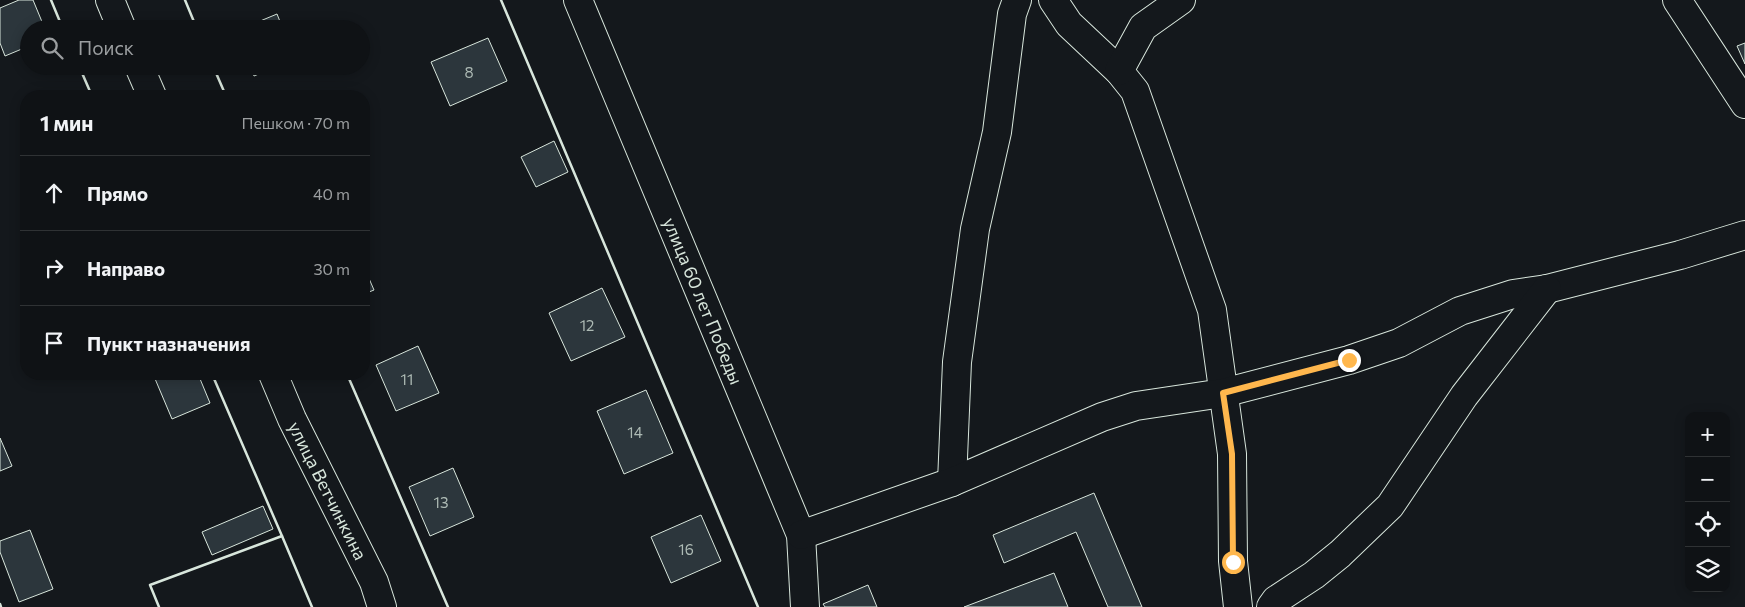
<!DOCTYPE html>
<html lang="ru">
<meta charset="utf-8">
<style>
:root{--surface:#0f1215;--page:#1d2022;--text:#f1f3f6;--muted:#9b9ea0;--line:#2f3234}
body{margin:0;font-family:Commissioner,sans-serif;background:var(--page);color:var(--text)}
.controls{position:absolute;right:15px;bottom:15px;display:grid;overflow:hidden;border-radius:10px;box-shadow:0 2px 12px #0003}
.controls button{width:45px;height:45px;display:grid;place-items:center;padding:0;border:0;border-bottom:1px solid var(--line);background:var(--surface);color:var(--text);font:25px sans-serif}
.stop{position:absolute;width:15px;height:15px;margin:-11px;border:4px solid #ffb74d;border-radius:50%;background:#fff}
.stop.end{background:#ffb74d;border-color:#fff;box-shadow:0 1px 5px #0008}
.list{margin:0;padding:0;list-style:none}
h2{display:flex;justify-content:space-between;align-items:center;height:65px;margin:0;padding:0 20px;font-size:21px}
h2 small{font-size:16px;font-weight:400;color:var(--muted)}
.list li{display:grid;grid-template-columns:32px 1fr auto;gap:15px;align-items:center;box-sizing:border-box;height:75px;padding:0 20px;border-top:1px solid var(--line)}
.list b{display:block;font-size:19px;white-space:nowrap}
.list em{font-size:16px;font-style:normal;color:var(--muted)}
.icon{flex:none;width:28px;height:28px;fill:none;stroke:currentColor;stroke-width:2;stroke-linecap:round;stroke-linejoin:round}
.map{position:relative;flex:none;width:1745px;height:607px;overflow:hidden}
.search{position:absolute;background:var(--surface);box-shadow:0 2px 12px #0003;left:20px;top:20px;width:350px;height:55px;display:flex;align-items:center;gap:12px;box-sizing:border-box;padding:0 18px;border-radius:28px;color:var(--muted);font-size:19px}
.panel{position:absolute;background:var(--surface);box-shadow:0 2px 12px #0003;left:20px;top:90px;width:350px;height:290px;border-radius:20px}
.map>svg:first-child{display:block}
.building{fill:#2c363c;stroke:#d8e6dc}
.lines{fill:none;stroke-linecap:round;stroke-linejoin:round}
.minor-casing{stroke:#d8e6dc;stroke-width:30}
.minor{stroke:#14181c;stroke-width:28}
.wall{stroke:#d8e6dc;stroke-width:2.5}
.route{stroke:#ffb74d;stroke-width:6}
.labels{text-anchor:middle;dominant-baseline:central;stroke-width:4;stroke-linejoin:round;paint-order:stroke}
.number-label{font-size:15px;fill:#adbab4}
.street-label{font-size:18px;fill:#d8e6dc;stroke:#14181c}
</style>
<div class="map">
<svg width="1745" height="607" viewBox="0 0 1745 607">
<rect width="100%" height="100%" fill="#14181c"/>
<g class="building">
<path d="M19,0H33L45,29H29V46L5,56L0,43V8Z"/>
<path d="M277,14L283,29H241Z"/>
<path d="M488,38L507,81L450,106L431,62Z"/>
<path d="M1745,43V64L1737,46Z"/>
<path d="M250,66H278L254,76Z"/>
<path d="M554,141L568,172L536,187L521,157Z"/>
<path d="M364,267L374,290L364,294Z"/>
<path d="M602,288L625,337L571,361L549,313Z"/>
<path d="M418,346L439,393L396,411L376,365Z"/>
<path d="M153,374H198L210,403L172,419Z"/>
<path d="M646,390L673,453L624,474L597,411Z"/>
<path d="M0,438L12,466L0,471Z"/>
<path d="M453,468L474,517L430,536L409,487Z"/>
<path d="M1094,493L1142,607H1108L1076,532L1004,563L993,535Z"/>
<path d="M263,506L273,529L212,555L202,532Z"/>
<path d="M701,515L721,561L671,583L651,537Z"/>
<path d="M30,530L53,589L19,602L0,552V541Z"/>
<path d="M1054,573L1068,607H964Z"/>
<path d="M868,585L877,607H825L823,604Z"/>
</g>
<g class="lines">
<g class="minor-casing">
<g id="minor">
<path d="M110,0L122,29"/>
<path id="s1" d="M578,0L801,535L805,607"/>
<path d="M1053,0L1069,24L1119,71L1135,91L1212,310L1232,454L1233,561L1238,607"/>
<path d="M1677,0L1745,104"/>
<path d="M139,66L152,96"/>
<path d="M1119,71L1143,27L1181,0"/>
<path id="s2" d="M273,374L292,419L374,582L382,607"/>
<path d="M952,482L957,362L975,229L997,132L1012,14L1017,0"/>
<path d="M801,535L952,482L1102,417L1136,406L1223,393L1349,360L1399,343L1460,311L1513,294L1547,289L1680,255L1745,235"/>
<path d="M1271,607L1276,600L1314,575L1340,554L1390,506L1464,396L1547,289"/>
</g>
</g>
<use href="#minor" class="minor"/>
<g class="wall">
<path d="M51,0L63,29"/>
<path d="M185,0L197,29"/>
<path d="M501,0L758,607"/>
<path d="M79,66L92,96"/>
<path d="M213,66L226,96"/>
<path d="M347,374L448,607"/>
<path d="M282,536L312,607"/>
<path d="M0,604L1,607"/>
<path d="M159,607L150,585L282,536L212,374"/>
</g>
</g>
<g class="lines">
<path class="route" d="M1233,562L1232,454L1223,393L1349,360"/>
</g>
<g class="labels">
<g class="number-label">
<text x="469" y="72">8</text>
<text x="587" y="325">12</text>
<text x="407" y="379">11</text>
<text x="635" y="432">14</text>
<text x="441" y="502">13</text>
<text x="686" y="549">16</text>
</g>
<g class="street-label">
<text stroke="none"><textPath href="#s1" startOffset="326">улица 60 лет Победы</textPath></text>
<text stroke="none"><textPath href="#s2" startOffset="129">улица Ветчинкина</textPath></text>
</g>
</g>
</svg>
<div class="controls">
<button>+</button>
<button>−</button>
<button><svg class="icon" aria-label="locate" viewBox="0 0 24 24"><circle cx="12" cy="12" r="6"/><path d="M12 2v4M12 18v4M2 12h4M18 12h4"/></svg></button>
<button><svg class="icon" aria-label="layers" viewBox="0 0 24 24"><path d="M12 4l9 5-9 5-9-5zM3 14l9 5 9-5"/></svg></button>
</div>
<div class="stop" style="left:1233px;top:562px"></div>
<div class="stop end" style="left:1349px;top:360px"></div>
<div class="search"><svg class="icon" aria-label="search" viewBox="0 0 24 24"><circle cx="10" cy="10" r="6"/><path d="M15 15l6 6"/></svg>Поиск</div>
<section class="panel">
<h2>1 мин<small>Пешком · 70 m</small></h2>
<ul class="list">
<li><svg class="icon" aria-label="ahead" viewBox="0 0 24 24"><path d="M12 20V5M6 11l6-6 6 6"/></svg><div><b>Прямо</b></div><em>40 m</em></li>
<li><svg class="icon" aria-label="right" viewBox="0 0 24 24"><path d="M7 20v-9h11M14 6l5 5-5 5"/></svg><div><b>Направо</b></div><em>30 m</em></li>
<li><svg class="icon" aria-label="arrive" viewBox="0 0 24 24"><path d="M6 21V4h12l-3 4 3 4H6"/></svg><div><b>Пункт назначения</b></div></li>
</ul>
</section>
</div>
